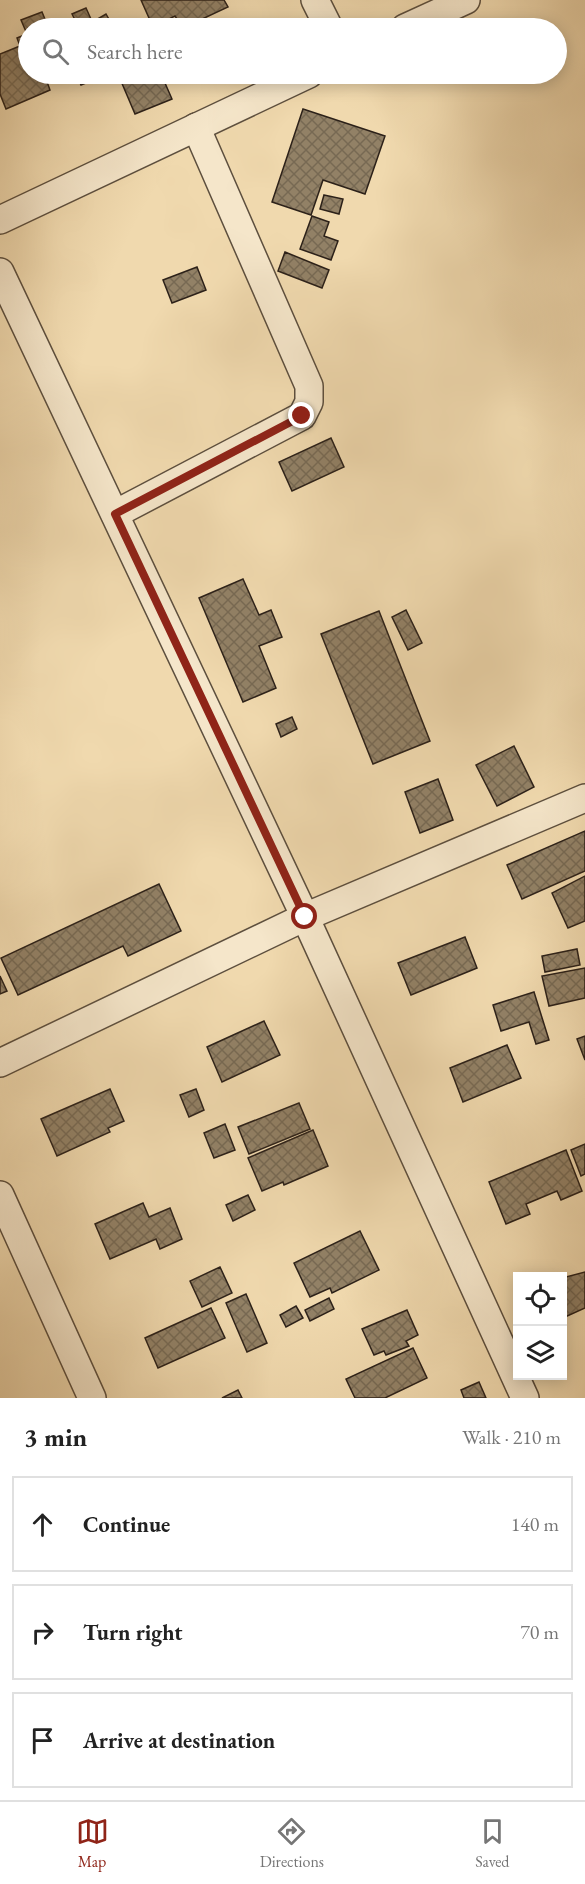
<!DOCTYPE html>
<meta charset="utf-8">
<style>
:root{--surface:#fff;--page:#f6f6f6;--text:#222;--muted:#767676;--line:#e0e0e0;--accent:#8f2418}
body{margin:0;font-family:"EB Garamond",serif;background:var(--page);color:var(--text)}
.controls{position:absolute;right:18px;bottom:18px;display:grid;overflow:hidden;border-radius:0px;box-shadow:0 3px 15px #0003}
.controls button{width:54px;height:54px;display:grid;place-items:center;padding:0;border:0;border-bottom:2px solid var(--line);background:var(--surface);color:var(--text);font:30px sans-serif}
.stop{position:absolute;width:18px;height:18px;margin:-14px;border:4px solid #8f2418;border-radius:50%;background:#fff}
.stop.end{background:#8f2418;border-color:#fff;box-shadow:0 2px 6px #0008}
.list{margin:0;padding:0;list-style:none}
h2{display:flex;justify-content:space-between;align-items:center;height:78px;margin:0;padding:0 24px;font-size:26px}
h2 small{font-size:20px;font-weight:400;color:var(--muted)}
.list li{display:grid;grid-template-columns:39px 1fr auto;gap:18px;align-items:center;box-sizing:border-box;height:96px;margin:0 12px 12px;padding:0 12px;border:2px solid var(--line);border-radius:0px}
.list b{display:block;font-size:22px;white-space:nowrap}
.list em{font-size:20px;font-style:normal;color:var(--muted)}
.icon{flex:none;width:33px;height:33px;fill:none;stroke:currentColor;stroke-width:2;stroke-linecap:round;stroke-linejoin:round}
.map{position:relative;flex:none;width:585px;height:1398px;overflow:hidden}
.search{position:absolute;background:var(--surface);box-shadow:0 3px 15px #0003;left:18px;right:18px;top:18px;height:66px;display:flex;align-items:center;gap:15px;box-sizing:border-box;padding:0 21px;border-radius:33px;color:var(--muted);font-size:22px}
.sheet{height:402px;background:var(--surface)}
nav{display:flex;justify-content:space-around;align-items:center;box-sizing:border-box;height:84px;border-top:2px solid var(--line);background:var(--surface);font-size:16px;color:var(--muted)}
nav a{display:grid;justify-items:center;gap:3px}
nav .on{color:var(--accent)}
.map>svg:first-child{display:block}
.building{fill:url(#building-cross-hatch);stroke:#2c2119;stroke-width:1.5}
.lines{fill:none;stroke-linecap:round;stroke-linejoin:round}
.minor-casing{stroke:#5d4f3e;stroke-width:30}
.minor{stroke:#f5e6ca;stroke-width:27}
.route{stroke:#8f2418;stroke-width:8}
</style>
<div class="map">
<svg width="585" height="1398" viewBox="0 0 585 1398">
<defs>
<pattern id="building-cross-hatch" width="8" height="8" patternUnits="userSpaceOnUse" patternTransform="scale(1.5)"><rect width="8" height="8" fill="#928166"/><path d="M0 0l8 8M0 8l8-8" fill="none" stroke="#776953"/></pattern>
</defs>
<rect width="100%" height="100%" fill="#f0d9ae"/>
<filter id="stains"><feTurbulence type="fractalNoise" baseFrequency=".00333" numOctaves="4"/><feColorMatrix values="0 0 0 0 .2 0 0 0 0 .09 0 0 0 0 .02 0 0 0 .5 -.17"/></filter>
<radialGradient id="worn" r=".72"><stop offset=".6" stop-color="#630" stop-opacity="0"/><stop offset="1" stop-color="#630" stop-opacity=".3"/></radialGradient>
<g class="building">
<path d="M141,0H224L228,7L183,28L175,16L153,27Z"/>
<path d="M86,8L95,28H79L72,14Z"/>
<path d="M42,12L47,24L54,21L57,28H28V74H53V76L46,79L50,90L6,109L0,94V54L20,46L17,38L27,34L21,20Z"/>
<path d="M106,14L114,28H98L94,21Z"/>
<path d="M76,74H108L81,85Z"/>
<path d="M118,74H161L172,99L135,114Z"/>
<path d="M303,109L385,136L365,194L323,180L311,215L272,202Z"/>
<path d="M324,195L343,199L339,214L320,209Z"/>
<path d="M312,216L329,222L324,236L338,241L331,260L300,249Z"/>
<path d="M285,252L329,270L322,288L278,271Z"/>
<path d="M197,267L206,290L172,303L163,280Z"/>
<path d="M331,438L344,467L292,491L279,462Z"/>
<path d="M243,579L259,615L271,610L282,637L259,646L276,688L243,702L199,598Z"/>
<path d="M406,610L422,643L408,650L392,617Z"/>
<path d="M379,611L430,741L373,764L321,634Z"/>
<path d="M292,717L297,729L281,737L276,724Z"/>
<path d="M514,746L534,787L497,806L476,765Z"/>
<path d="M438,779L453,820L420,833L405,792Z"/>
<path d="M585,831V871L522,899L507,865Z"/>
<path d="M585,876V921L568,928L552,893Z"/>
<path d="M159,884L181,931L128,956L123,946L18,995L1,958Z"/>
<path d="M465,937L477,968L411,995L398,963Z"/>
<path d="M577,949L580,965L545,972L542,956Z"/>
<path d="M585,968V998L549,1006L542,976Z"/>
<path d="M0,976L7,991L0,994Z"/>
<path d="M534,992L549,1040L536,1044L529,1022L501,1031L493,1005Z"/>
<path d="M264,1021L280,1055L222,1082L207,1047Z"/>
<path d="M585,1036V1060L577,1039Z"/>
<path d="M507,1045L521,1078L463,1102L450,1068Z"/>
<path d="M110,1089L124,1121L108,1128L110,1132L57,1156L41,1119Z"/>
<path d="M196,1089L204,1110L189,1117L180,1095Z"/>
<path d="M299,1103L310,1129L249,1154L238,1127Z"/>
<path d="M225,1124L235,1150L214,1158L204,1133Z"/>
<path d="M313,1130L328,1166L284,1185L283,1182L262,1191L248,1158Z"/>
<path d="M585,1144V1174L581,1176L571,1150Z"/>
<path d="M566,1150L582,1191L561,1200L557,1191L526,1204L530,1214L506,1224L489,1182Z"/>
<path d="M248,1195L255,1210L233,1221L226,1205Z"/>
<path d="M143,1203L149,1217L170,1208L182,1239L160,1249L156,1239L110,1259L95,1224Z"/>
<path d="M360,1231L379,1270L332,1293L330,1288L310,1297L294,1263Z"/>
<path d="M220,1267L232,1293L202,1307L190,1281Z"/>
<path d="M585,1272V1308L565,1317L562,1311V1278Z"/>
<path d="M246,1294L267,1343L247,1352L226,1303Z"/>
<path d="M329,1298L334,1309L310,1321L305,1310Z"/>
<path d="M296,1306L303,1318L286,1327L280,1315Z"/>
<path d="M211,1308L225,1338L158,1368L145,1338Z"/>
<path d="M407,1310L418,1335L406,1341L409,1346L386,1355L384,1351L374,1355L362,1329Z"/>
<path d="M413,1348L427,1378L385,1398H355L346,1379Z"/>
<path d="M479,1382L486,1398H464L461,1390Z"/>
<path d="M238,1390L242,1398H222Z"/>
</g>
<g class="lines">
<g class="minor-casing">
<g id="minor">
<path d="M315,0L329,28"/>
<path d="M405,28L466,0"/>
<path d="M0,220L309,74"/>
<path d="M0,272L305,917L525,1398"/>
<path d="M115,514L302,416L309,402V386L196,127"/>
<path d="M0,1063L305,917L585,798"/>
<path d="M0,1195L92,1398"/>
</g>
</g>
<use href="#minor" class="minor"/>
</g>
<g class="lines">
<path class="route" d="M302,416L115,514L305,917"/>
</g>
<rect width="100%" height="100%" filter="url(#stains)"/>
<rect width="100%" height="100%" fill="url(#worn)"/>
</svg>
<div class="controls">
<button><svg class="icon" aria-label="locate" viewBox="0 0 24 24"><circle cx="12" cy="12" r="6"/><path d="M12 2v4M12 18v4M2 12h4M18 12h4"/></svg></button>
<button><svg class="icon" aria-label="layers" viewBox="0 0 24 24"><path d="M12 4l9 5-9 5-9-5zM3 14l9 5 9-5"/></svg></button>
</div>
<div class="stop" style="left:305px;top:917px"></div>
<div class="stop end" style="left:302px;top:416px"></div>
<div class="search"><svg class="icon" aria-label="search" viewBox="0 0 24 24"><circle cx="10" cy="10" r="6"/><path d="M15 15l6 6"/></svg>Search here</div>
</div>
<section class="sheet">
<h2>3 min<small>Walk · 210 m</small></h2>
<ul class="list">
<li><svg class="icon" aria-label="ahead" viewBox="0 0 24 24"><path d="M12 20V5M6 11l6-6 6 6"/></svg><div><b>Continue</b></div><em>140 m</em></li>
<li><svg class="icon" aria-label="right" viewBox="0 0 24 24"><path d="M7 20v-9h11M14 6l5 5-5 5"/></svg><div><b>Turn right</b></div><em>70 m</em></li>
<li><svg class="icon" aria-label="arrive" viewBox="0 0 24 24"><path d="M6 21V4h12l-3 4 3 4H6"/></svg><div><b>Arrive at destination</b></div></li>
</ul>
</section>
<nav>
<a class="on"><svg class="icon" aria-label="map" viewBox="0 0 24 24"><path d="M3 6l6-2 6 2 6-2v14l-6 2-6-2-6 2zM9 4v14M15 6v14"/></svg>Map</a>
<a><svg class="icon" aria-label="directions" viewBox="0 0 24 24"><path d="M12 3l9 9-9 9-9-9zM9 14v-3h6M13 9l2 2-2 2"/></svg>Directions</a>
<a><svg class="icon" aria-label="saved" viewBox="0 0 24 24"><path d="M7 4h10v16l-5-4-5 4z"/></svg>Saved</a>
</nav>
